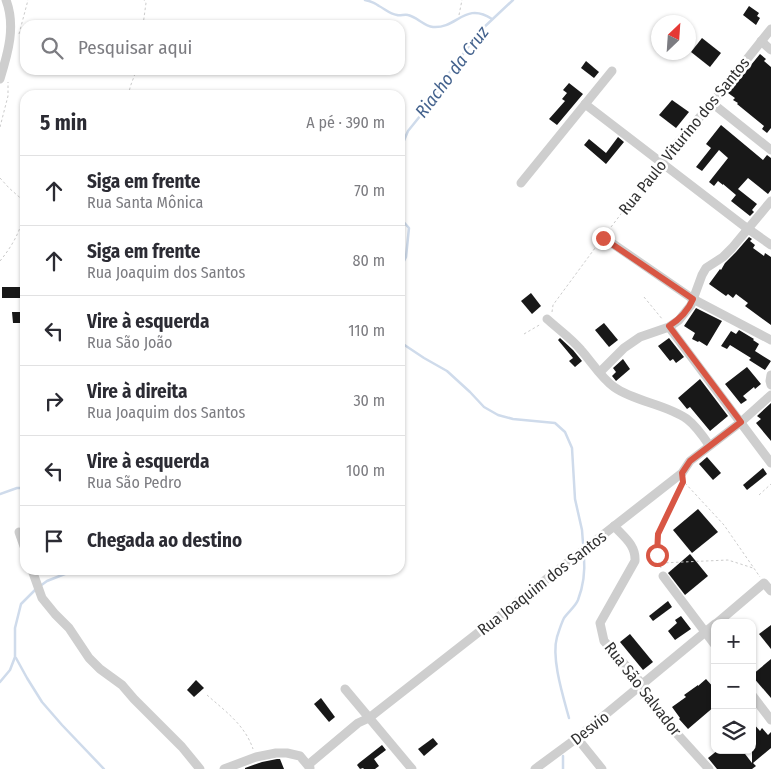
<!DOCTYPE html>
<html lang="pt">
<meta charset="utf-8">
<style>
:root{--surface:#fff;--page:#f7f7f7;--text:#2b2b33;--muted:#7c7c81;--line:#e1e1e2}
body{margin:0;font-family:"Fira Sans Condensed",sans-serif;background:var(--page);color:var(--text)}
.controls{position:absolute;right:15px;bottom:15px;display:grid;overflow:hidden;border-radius:10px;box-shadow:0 1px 4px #0004}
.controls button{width:45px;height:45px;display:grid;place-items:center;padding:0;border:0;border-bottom:1px solid var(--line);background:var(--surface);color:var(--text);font:25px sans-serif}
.compass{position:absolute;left:651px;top:15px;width:45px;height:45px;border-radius:50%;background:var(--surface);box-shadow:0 1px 4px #0004;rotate:25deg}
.stop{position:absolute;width:15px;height:15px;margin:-11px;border:4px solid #d85644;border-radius:50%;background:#fff}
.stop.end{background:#d85644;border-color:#fff;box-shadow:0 1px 5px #0008}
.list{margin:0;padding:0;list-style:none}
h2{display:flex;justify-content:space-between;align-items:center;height:65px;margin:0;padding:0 20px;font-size:21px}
h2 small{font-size:16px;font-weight:400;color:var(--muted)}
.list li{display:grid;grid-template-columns:32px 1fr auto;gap:15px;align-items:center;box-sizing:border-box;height:70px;padding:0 20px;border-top:1px solid var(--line)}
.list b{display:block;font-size:19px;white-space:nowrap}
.list p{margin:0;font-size:16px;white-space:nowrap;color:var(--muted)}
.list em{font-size:16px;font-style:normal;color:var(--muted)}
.icon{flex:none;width:28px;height:28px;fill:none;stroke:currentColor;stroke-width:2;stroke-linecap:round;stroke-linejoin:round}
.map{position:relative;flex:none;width:771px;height:769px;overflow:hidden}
.search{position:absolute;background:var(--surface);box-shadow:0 1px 4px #0004;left:20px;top:20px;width:385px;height:55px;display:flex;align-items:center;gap:12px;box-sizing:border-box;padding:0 18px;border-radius:15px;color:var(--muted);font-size:19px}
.panel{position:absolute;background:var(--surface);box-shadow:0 1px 4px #0004;left:20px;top:90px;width:385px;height:485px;border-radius:15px}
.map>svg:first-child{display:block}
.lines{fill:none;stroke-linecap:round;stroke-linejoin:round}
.stream{stroke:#cfdbeb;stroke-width:2.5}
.building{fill:#181818}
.path{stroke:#cbcbcb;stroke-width:1;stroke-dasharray:2.5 2.5;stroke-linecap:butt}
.minor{stroke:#cecece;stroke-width:9}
.route{stroke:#d85644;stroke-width:6}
.labels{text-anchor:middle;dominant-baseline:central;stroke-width:5;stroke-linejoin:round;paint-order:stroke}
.street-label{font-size:16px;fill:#313131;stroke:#fff}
.water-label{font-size:18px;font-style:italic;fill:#45638e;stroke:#fff}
</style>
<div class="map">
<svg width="771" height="769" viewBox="0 0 771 769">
<rect width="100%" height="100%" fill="#fff"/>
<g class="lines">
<g class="stream">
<path d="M365,0C370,1 375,3 379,6C385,9 390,14 397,15C400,16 405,14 408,15C417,17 424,26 433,27C457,29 465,1 492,19"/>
<path d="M400,150L408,131L437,95L447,76L480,31L513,0"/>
<path d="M400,218L409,228L406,257L400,269"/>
<path d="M400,342L424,358L447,371L470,392L484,407L498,415L513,419L555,423L565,432L572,448L575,499L582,530L583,543"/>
<path d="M0,494L17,488H25"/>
<path d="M16,658L27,678L42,702L62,725L104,769"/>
<path d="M0,682L10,670L15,657V628L21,604L36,589L47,581L75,570"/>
<path d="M569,718C563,696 551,658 557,637C559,631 561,624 564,618C568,612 575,607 578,600C583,587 585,570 584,557"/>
<path d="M563,769V756"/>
</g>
</g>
<g class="building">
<path d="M749,6L759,13L757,16L760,18L756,25L743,15Z"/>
<path d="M702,38L721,53L710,67L691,52Z"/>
<path d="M760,54L766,59L764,61L771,67V128L767,133L762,129L764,126L737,104L738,103L733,100L735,98L728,93Z"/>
<path d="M586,61L599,72L594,78L581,68Z"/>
<path d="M569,83L583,94L557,125L549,119L565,101L562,99L567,93L563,90Z"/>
<path d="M672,100L689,112L676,128L659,115Z"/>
<path d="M721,125L763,160L767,155L771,158V190L768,194L748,178L738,189L757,204L752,210L754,212L750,216L731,201L736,195L723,184V185L718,181L714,186L709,182L728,158L719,150L702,171L696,167L711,148L706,144Z"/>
<path d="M618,137L624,142L606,164L584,145L589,139L606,153Z"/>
<path d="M749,237L752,239L750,241L755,245L753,248L764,256L765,253L771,257V325L745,306L748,303L736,294L733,298L728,294L726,296L709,284L720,269L721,270L725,263L736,252Z"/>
<rect x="2" y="287" width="23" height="11"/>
<path d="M531,293L541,306L532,314L521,301Z"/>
<path d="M696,308L722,321L707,346L699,341L698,342L692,339L695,333L684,326Z"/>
<path d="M12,312H25V323H13Z"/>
<path d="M604,323L618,340L609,347L595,330Z"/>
<path d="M739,330L754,339L753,340L759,344L755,351L771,361L765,370L749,360L751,358L730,345L727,349L721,346L731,331L736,334Z"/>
<path d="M560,338L573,350L582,361L575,367L569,361L573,358L558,340Z"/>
<path d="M669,338L684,357L676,363L673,359L670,361L658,346Z"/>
<path d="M623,359L630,369L616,381L612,376L616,372L613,368Z"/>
<path d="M747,367L761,384L755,389L754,387L743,396L747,400L741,404L725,384Z"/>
<path d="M700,379L728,416L710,431L690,407L687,409L678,398Z"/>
<path d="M771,403V441L756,423L761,419L757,416Z"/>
<path d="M707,457L721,473L713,480L699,464Z"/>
<path d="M763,468L767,474L747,490L743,485Z"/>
<path d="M698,509L718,532L692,553L673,530Z"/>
<path d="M690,554L708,576L685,595L668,573Z"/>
<path d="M668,601L672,607L653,621L649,616Z"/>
<path d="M681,616L691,629L675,640L668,631L677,623L675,620Z"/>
<path d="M771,625V649L759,634Z"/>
<path d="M630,634L653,662L643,670L620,642Z"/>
<path d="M771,659V698L752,676V675Z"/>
<path d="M706,679L715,689V706L688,729L679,719L680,718L672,707L686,697L684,695L698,685V686Z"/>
<path d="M196,680L204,688L194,697L187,690Z"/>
<path d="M321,698L335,717L329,722L314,704Z"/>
<path d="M752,722L760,731L762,728L768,735L771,732V748L753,763L756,766L752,769H717L708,758L718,750H742L752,763Z"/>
<path d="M433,738L438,744L424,756L418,749Z"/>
<path d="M382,745L386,750L374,759L379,766L375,769H364L363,768L360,769L357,765L359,763Z"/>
<path d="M277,759H280L284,769H245V768L262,762Z"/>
</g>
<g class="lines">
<g class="path">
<path d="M459,15L462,0"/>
<path d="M143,25L146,3L144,0"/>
<path d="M19,34L28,0"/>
<path d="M129,95C129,86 134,79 136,70"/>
<path d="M0,127L8,96V82"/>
<path d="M0,178L9,188L25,202"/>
<path d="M608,231L656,168"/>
<path d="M0,261C13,245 22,229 25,208"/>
<path d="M644,297L663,320"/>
<path d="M552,312L553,305L598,244"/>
<path d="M524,334L541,324"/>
<path d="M685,483L724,525L760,577"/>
<path d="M759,495L771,484"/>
<path d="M661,563L728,560L753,568"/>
<path d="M661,568L657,555L658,534L682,484"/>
<path d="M207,695C225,711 245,725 253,749"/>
</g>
<g class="minor">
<path d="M761,41L771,50"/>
<path d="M0,79C8,53 16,26 6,0"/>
<path d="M712,103L771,150"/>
<path d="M585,104L744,226L771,245"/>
<path d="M661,162L712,103L771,29"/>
<path d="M521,183L612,71"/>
<path d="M603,237L693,299L771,340"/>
<path d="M547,319C558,329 571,338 581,350C591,361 601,378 614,387C635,402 666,404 687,419C696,426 703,436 709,445"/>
<path d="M669,327L771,463"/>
<path d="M600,372L624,348L640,337L669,327L679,320L691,305L702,275L706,268L723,257L732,248L771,201"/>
<path d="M771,375L770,381L771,385"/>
<path d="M614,526C624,537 636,545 635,561L600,623L604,641L643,685L659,714L709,769"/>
<path d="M19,532L25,549"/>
<path d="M32,570L42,598L55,614L69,628L89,658L100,669L122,685L134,699L182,747L200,769"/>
<path d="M663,576L715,645"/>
<path d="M717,623L764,583L771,591"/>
<path d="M345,689L412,769"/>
<path d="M752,695L771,720"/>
<path d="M577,738L602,769"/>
<path d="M308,765L358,723L369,718L682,473L690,461L741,422L771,395"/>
<path d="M224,769L256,757L276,753H287L300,756L310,768"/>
<path d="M535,769L577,738L715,624"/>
</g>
</g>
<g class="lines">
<path class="route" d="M603,238L693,299C688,311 680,319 669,326L741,422L690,461L682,473L683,482L658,534L657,555"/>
</g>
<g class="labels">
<g class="street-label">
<text transform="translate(684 136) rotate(-51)">Rua Paulo Viturino dos Santos</text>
<text transform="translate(542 583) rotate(-38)">Rua Joaquim dos Santos</text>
<text transform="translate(643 689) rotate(52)">Rua São Salvador</text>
<text transform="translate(590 728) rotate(-38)">Desvio</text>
</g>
<g class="water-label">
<text transform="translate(452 72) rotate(-53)">Riacho da Cruz</text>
</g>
</g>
</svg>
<div class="controls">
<button>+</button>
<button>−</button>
<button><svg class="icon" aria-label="layers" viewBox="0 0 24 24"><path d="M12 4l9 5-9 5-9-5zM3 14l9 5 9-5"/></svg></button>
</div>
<svg class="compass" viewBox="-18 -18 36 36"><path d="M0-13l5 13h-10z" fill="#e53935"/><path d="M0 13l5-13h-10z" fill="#7c7c81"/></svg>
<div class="stop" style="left:657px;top:555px"></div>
<div class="stop end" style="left:603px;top:238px"></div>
<div class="search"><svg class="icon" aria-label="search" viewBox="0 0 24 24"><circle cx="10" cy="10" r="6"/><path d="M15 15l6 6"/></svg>Pesquisar aqui</div>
<section class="panel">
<h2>5 min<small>A pé · 390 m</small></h2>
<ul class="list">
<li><svg class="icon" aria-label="ahead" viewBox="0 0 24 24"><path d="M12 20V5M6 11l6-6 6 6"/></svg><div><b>Siga em frente</b><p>Rua Santa Mônica</p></div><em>70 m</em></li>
<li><svg class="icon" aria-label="ahead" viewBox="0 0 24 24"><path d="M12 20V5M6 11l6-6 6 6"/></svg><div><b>Siga em frente</b><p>Rua Joaquim dos Santos</p></div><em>80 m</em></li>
<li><svg class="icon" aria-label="left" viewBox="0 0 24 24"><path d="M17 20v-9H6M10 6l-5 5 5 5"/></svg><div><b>Vire à esquerda</b><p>Rua São João</p></div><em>110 m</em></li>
<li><svg class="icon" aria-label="right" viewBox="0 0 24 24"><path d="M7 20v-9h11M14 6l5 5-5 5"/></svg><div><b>Vire à direita</b><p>Rua Joaquim dos Santos</p></div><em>30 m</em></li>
<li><svg class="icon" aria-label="left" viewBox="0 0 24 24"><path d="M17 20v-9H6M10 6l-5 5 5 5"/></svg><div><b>Vire à esquerda</b><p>Rua São Pedro</p></div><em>100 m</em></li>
<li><svg class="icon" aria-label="arrive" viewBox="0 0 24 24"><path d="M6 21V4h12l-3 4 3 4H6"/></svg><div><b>Chegada ao destino</b></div></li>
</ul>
</section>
</div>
